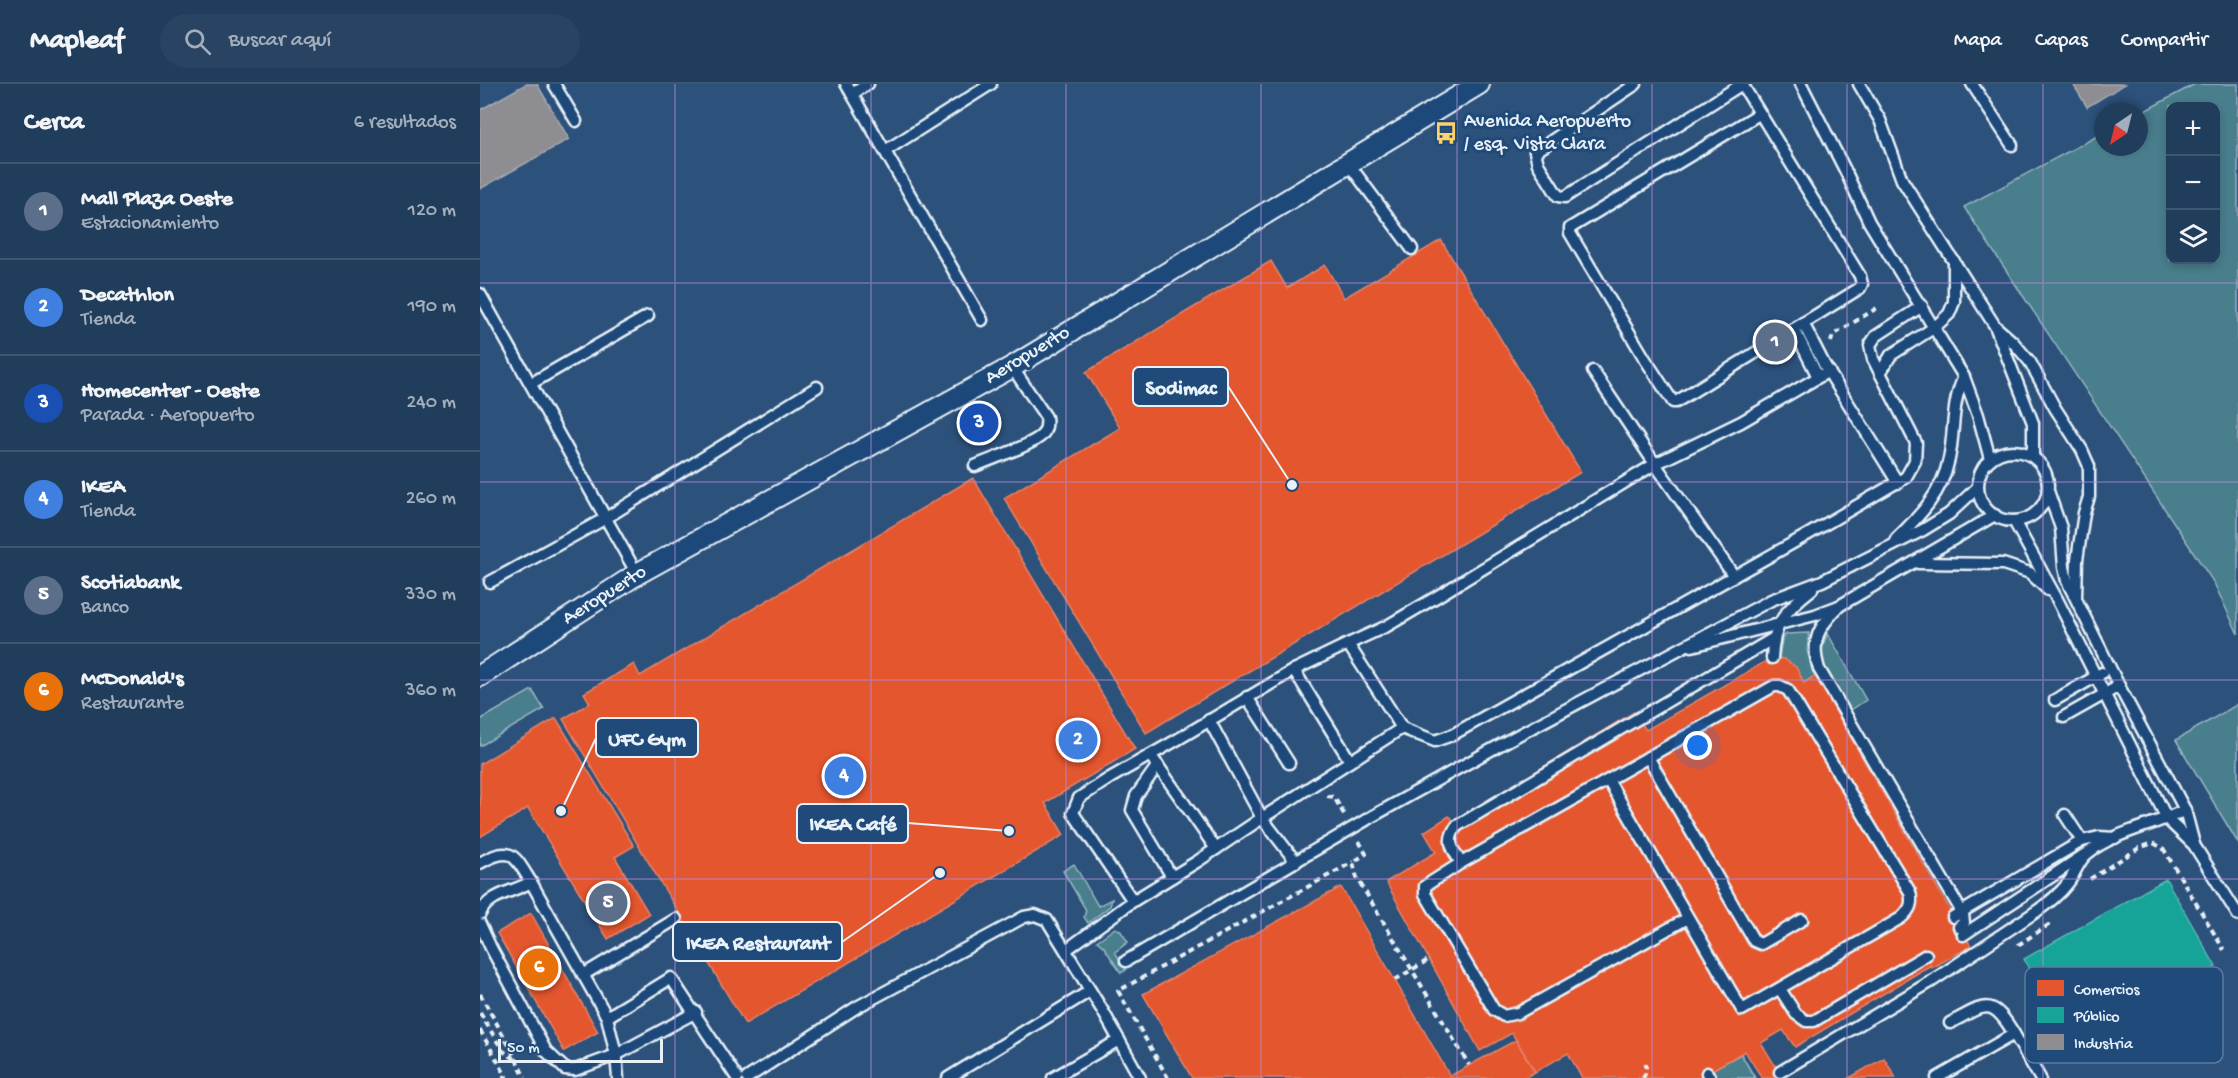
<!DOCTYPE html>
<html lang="es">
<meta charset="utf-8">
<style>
:root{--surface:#213d5c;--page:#294462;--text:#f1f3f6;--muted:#a2aebb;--line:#3e5672;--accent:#ffd166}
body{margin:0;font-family:"Gochi Hand",sans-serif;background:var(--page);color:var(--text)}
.controls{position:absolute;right:18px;top:18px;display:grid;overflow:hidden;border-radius:12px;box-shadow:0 3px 9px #0003}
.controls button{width:54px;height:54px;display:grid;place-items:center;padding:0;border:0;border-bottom:2px solid var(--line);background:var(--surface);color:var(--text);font:30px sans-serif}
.compass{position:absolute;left:1614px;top:18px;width:54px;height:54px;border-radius:50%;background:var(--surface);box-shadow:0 3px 9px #0003;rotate:215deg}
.scale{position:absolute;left:18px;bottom:15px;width:165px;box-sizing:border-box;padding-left:6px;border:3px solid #e8f1f8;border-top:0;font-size:16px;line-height:21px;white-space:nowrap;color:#e8f1f8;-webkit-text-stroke:4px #1f4a7a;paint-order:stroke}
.you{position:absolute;left:1218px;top:662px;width:21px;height:21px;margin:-15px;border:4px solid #fff;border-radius:50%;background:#1a73e8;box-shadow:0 0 0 9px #1a73e833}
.badge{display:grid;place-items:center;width:39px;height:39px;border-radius:50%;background:var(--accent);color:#fff;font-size:20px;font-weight:700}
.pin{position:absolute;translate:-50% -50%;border:3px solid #fff;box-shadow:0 2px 6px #0006}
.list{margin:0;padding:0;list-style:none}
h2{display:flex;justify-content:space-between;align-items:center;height:78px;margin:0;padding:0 24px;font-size:26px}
h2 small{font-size:20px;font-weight:400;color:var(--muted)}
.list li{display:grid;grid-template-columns:39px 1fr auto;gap:18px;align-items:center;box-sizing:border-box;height:96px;padding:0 24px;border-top:2px solid var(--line)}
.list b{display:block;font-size:22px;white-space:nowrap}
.list p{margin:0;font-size:20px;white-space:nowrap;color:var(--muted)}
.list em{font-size:20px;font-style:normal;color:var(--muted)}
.icon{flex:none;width:33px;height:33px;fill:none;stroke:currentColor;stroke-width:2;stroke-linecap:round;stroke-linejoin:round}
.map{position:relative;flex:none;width:1758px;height:994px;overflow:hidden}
header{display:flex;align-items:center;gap:36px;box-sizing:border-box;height:84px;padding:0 30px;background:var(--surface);border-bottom:2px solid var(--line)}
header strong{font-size:28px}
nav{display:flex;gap:33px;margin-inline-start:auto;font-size:21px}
.search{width:420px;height:54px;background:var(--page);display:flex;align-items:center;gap:15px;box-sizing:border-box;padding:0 21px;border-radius:33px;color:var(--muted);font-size:22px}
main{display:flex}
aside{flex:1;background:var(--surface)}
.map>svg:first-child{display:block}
.green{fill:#497e8c;stroke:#98b8c2;stroke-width:1.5;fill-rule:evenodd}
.shops{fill:#e4572e;stroke:#e5856b;stroke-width:1.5}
.public{fill:#17a398;stroke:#56bab5;stroke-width:1.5}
.industry{fill:#8d8d92;stroke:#a8abb1;stroke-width:1.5}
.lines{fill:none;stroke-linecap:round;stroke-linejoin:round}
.lane-casing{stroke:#e8f1f8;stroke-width:15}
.street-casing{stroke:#e8f1f8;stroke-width:24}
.path{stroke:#e8f1f8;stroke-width:4;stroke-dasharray:6 4.5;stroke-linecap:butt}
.lane{stroke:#1f4a7a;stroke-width:10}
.street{stroke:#1f4a7a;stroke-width:20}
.path-bridge{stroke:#e8f1f8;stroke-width:4;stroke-dasharray:6 4.5;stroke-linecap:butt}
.grid{fill:none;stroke:#b28edc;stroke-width:1.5;stroke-opacity:0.55}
.labels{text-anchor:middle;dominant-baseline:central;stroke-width:6;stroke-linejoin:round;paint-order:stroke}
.poi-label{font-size:20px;fill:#e8f1f8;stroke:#1f4a7a;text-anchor:start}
.street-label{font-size:20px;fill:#e8f1f8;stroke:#1f4a7a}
.key{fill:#1f4a7a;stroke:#5b7ca0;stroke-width:1.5}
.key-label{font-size:16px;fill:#e8f1f8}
.leader{fill:none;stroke:#e8f1f8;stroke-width:2}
.callout-dot{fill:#e8f1f8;stroke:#1f4a7a;stroke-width:2}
.callout{fill:#1f4a7a;stroke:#e8f1f8;stroke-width:2}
.callout-label{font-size:21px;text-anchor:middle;font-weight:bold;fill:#e8f1f8}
</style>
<header>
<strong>Mapleaf</strong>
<div class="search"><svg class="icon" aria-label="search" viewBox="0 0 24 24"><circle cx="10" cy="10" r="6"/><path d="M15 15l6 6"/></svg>Buscar aquí</div>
<nav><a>Mapa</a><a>Capas</a><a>Compartir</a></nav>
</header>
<main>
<aside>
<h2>Cerca<small>6 resultados</small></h2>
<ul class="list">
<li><span class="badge" style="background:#5c6f8a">1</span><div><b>Mall Plaza Oeste</b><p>Estacionamiento</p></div><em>120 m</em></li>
<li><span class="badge" style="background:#3f7fe0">2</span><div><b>Decathlon</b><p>Tienda</p></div><em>190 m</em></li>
<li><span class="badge" style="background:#1a4fb4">3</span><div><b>Homecenter - Oeste</b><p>Parada · Aeropuerto</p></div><em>240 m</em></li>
<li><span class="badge" style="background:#3f7fe0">4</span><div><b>IKEA</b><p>Tienda</p></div><em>260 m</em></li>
<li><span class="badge" style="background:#5c6f8a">5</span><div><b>Scotiabank</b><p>Banco</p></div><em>330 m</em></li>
<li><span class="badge" style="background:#e8710a">6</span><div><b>McDonald's</b><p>Restaurante</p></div><em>360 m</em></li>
</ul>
</aside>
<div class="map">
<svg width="1758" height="994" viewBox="0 0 1758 994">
<rect width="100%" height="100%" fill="#2c517b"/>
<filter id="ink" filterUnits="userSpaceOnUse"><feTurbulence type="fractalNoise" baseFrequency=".0167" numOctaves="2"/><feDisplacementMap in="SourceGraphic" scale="12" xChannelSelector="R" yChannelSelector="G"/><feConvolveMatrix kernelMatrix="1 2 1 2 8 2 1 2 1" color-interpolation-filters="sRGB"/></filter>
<g filter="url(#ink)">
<g class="green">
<path d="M1715,0H1758V550L1734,499L1484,123L1623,49V63H1659V30ZM1690,22H1736V176H1690Z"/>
<path d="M1329,549L1327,567L1335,592L1324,599L1315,583L1299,574L1302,556L1306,550Z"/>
<path d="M1348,550L1386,616L1368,628C1355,604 1331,576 1348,550Z"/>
<path d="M52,606L64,625L0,662V636Z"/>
<path d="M1758,620V759L1696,656Z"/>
<path d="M594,780L618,822L632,815L630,822L608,839L604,833L606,826L583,787Z"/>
<path d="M635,844L640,846L648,858L635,868L646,886L641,889L624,863L617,857Z"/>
<path d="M1261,970L1275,994H1238L1233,985Z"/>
</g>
<g class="shops">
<path d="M961,156L1101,388L666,649L524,414L640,344L606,288L791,177L807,204L845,181L864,214Z"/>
<path d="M493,394L655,665L565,719L584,751L265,940L83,635L110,619L104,609L154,580L160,592Z"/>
<path d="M1296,574L1304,575L1316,583L1324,599L1335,592L1491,862L1452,884L1451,881L1315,963L1303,946L1281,959L1303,994H1282L1265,967L1218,994H1102L1088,969L1055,988L1032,949L1000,967L906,798L956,768L944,748L969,732L974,737L1154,628L1166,646L1288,576Z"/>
<path d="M76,634L154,762L135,773L169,830L128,855L48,724L0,753V680Z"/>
<path d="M861,803L970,992L1036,956L1055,988L1044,994H712L663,910Z"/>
<path d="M51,829L118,948L84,967L17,849Z"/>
<path d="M1404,974L1416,994H1369Z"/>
</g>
<path class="public" d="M1686,795L1736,883L1593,963L1544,875Z"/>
<g class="industry">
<path d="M46,0H57L89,55L0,105V26Z"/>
<path d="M1593,0H1645L1607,23Z"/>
</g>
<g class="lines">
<g class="lane-casing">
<g id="lane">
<path d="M74,0L96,37"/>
<path d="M366,0L372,10L388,0"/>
<path d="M1156,0L1055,68L1058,80L1078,112L1085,113L1262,0"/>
<path d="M1262,0L1380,192L1382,200L1380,204L1196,318H1193L1165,275L1090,149V144L1279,30"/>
<path d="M1321,0L1365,86L1389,138L1484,293L1498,331L1510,375"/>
<path d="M1379,0L1400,36L1422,96L1515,242L1553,339V373"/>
<path d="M1492,0L1532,61"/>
<path d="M372,10L502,236"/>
<path d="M405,67L511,0"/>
<path d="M868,79L932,165"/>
<path d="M0,210L157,490"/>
<path d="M1323,239L1345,282L1418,399"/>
<path d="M1517,244L1533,258L1550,278L1575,324L1602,366L1609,382V413L1604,429L1597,476L1596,513"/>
<path d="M1314,245L1338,293"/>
<path d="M1113,287L1175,380L1254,492"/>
<path d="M1400,289L1411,271L1455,243L1469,230L1474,218V177"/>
<path d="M52,299L168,232"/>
<circle cx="1533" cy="402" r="35"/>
<path d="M495,382C510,375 551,362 562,351C567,345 567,339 566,333L532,283"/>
<path d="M1568,407L1581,444L1584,483L1587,497L1639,602L1705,726L1714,760"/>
<path d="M1534,437L1578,517L1687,735L1714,761L1758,831"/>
<path d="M1416,455C1440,432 1462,409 1469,375C1475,347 1471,319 1484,293"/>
<path d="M1438,479L1523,480L1550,489L1568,506"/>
<path d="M10,498L126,434L337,303"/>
<path d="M1359,522C1339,543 1330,556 1339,585L1483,830L1484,839L1479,843"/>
<path d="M1212,562L1335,531L1359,522L1515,431"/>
<path d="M1292,574C1293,540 1306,525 1332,505"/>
<path d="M814,586L870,677"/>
<path d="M767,613L809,679"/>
<path d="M1575,616L1622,589"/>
<path d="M1584,633L1639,602"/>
<path d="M729,636L782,734L922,644L868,560L907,542L953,515L1175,380L1261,338L1349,287"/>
<path d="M922,644L955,657L972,651L1327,451L1426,393L1435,377L1436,359L1393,275L1390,261L1396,252L1442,222"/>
<path d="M1168,673L1274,857L1281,860L1322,836"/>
<path d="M674,676L736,765"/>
<path d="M678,681L656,712L652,726L692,793"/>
<path d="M1128,696L1294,602H1300L1308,606L1430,808C1433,820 1430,826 1421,834L1262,926L1128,696L981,779L945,802V810L1014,926L1024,932L1038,929L1208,834"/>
<path d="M1585,731L1602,757"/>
<path d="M0,779C32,761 34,771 51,798"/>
<path d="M981,779C973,766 965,756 977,742L1294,554"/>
<path d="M653,817L593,729L599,714L630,694L695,657L814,586L868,560"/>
<path d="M0,830C8,810 34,808 51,798L127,933L136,971L138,994"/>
<path d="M1473,833L1602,757L1619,753L1635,754"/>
<path d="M0,840L11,864L66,967L85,985L95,986L136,971L216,928"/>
<path d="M1483,851L1604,771"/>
<path d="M586,866L653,817L718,777L782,734L816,778"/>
<path d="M646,877L893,732L1027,657L1291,516L1342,497L1443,446L1469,430L1498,403"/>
<path d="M103,891L196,835"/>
<path d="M1300,905L1316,930L1326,937H1334L1446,871"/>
<path d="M127,933L191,894L257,994"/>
<path d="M1470,939C1505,921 1511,911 1534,950"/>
<path d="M1300,988L1452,897L1557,827C1568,819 1579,811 1588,799C1595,790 1599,775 1608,769C1636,747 1674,742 1705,726"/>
<path d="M1227,989L1230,994"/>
<path d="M267,994L377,923L544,833L555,831L567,836L624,929L660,994"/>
<path d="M468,994L610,907"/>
<path d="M573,994L639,956"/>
<path d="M1457,994L1534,950L1560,994"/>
</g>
</g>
<g class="street-casing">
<path id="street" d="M0,592L157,490L532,283L999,0"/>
</g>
<g class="path">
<path d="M1351,258L1353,251L1397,224"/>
<path d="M847,712L854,713L865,732"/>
<path d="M879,757L886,770L873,778L877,794L989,981"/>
<path d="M1610,795L1659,764L1673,759L1683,764L1744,866"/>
<path d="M1538,861L1570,840"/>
<path d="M0,910L30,963L45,994"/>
<path d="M0,929L23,967L35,975"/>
<path d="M0,946L26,992L23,994"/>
<path d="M688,994L638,907L873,778"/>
<path d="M1163,994L1166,988V980"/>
</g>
<use href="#lane" class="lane"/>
<use href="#street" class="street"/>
<path class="path-bridge" d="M915,896L948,876"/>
</g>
</g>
<path class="grid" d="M195,0V994M391,0V994M586,0V994M781,0V994M977,0V994M1172,0V994M1367,0V994M1563,0V994M0,199H1758M0,398H1758M0,596H1758M0,795H1758"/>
<defs>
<g id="bus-bare" transform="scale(1.8)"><path d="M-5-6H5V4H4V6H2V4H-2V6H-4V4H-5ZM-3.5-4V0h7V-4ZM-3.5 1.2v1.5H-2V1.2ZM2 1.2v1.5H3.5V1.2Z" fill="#ffd166" stroke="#1f4a7a" stroke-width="2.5" paint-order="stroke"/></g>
</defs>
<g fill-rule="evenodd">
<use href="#bus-bare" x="966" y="49"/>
</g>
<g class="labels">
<g class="poi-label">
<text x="984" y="38">Avenida Aeropuerto<tspan x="984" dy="23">/ esq. Vista Clara</tspan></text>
</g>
<g class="street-label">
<text transform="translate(548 272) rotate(-31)">Aeropuerto</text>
<text transform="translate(125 512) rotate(-32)">Aeropuerto</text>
</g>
</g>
<rect x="1545" y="883" width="198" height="96" rx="9" class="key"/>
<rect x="1557" y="896" width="27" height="16" fill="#e4572e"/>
<rect x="1557" y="923" width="27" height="16" fill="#17a398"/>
<rect x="1557" y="950" width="27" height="16" fill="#8d8d92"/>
<g class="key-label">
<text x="1594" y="910">Comercios</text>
<text x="1594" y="937">Público</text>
<text x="1594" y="964">Industria</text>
</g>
<path class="leader" d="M812 401L748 302M81 727L116 654M529 747L428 739M460 789L362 858"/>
<g class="callout-dot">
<circle cx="812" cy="401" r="6"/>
<circle cx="81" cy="727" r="6"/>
<circle cx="529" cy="747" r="6"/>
<circle cx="460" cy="789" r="6"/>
</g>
<g class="callout">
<rect x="653" y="283" width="95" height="39" rx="6"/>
<rect x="116" y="634" width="102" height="39" rx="6"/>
<rect x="317" y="720" width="111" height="39" rx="6"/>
<rect x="193" y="838" width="169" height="39" rx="6"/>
</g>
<g class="callout-label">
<text x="701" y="310">Sodimac</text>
<text x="167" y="661">UFC Gym</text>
<text x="373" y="746">IKEA Café</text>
<text x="278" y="865">IKEA Restaurant</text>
</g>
</svg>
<div class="controls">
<button>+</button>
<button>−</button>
<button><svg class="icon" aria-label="layers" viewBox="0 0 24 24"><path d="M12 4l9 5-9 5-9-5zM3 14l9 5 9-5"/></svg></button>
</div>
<svg class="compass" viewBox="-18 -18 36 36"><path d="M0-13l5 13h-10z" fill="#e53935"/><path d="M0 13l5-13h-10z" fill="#a2aebb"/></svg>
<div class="scale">50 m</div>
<div class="you"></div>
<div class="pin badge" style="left:1295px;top:258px;background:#5c6f8a">1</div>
<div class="pin badge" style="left:598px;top:656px;background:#3f7fe0">2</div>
<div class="pin badge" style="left:499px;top:339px;background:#1a4fb4">3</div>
<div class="pin badge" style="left:364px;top:692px;background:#3f7fe0">4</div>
<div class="pin badge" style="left:128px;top:819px;background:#5c6f8a">5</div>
<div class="pin badge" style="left:59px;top:884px;background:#e8710a">6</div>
</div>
</main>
